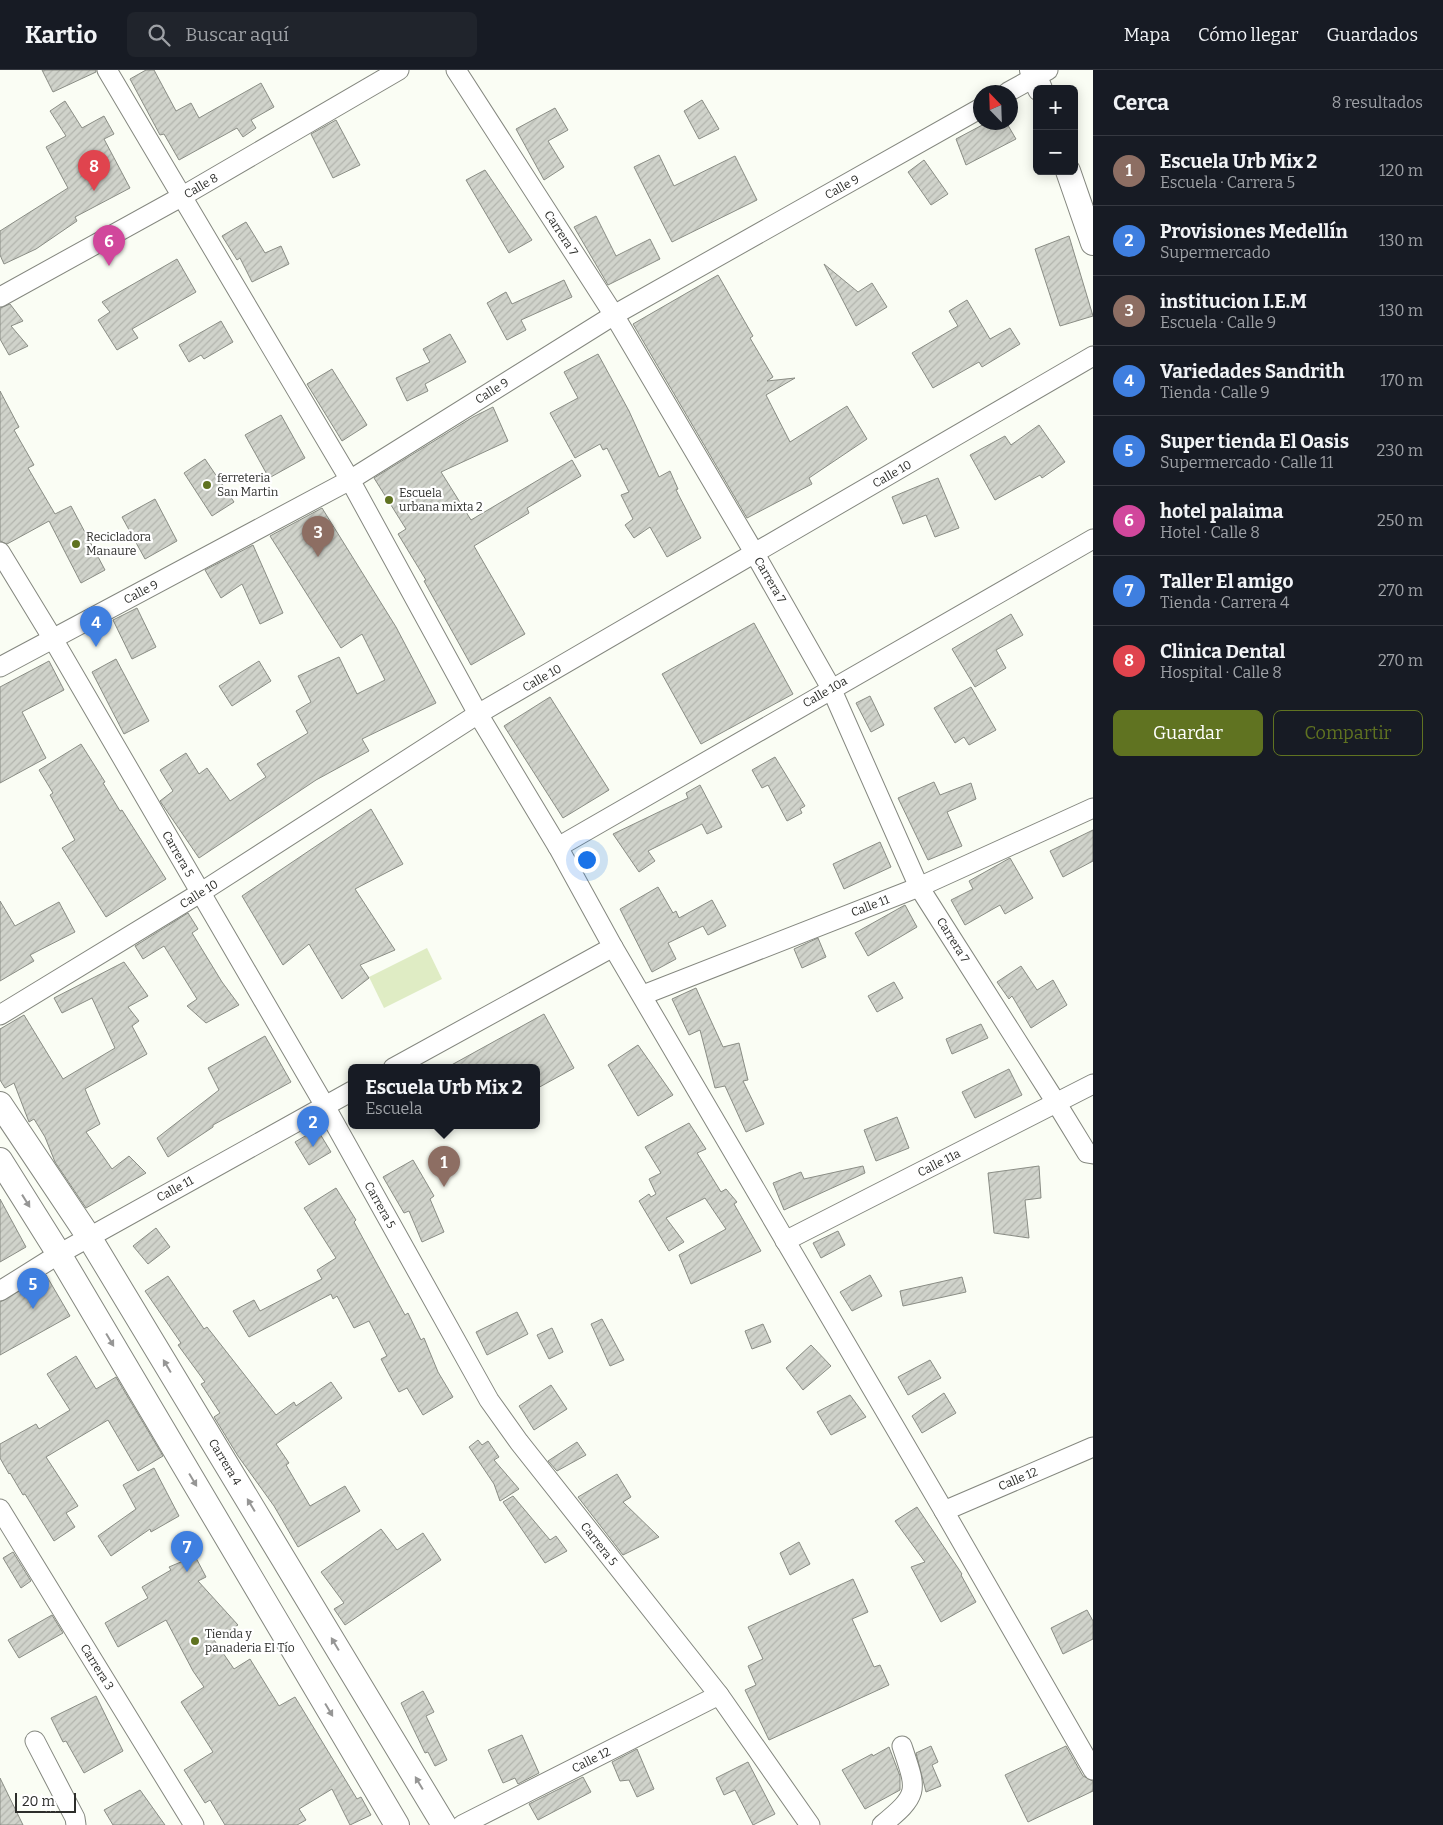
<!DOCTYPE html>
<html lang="es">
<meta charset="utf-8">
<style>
:root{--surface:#171b24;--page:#20242c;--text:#f1f3f6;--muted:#9ea1a6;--line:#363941;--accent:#607321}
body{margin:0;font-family:Bitter,serif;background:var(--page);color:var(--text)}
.controls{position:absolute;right:15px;top:15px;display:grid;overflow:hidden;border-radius:8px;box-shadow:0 2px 12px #0003}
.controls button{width:45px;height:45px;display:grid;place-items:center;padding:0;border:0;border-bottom:1px solid var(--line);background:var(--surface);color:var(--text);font:25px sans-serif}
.compass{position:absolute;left:973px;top:15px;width:45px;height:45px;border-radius:50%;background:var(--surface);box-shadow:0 2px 12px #0003;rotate:337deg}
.scale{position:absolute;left:15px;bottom:12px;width:61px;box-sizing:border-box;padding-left:5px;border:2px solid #2d2e2b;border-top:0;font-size:14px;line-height:18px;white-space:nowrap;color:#2d2e2b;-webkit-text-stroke:4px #fff;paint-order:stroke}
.you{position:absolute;left:586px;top:789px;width:18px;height:18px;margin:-12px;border:4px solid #fff;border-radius:50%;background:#1a73e8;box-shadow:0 0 0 8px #1a73e833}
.badge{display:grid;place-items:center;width:32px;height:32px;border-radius:50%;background:var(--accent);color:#fff;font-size:16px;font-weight:700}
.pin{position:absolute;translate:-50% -41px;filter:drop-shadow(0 1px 2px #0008)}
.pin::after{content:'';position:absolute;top:26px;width:18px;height:15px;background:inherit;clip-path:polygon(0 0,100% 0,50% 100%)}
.popup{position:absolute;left:348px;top:994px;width:192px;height:65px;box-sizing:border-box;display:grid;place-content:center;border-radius:8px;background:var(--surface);filter:drop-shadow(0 1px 4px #0005);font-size:16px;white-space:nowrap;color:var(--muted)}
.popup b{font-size:19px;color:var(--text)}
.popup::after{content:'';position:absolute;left:50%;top:100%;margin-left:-10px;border:10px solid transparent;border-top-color:var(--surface)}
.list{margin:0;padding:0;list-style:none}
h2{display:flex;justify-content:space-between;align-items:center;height:65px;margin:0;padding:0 20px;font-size:21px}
h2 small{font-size:16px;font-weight:400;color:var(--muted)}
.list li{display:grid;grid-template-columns:32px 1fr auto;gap:15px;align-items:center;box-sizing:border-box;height:70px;padding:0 20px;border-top:1px solid var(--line)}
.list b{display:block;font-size:19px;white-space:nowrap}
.list p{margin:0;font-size:16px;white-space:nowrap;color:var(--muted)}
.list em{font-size:16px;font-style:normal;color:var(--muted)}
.actions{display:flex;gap:10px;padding:15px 20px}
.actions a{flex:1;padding:11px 0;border:1px solid var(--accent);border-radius:8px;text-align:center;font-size:18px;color:var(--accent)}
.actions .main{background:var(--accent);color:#fff}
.icon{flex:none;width:28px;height:28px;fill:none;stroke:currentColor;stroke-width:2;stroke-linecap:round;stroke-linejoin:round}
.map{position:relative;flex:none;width:1093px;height:1755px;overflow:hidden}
header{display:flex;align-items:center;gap:30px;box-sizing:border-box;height:70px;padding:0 25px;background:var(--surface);border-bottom:1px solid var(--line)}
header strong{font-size:24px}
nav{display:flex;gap:28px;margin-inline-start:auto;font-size:18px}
.search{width:350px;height:45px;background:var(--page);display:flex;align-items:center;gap:12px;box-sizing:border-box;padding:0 18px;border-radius:8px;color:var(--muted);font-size:19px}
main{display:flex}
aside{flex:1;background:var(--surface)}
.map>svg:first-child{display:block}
.garden{fill:#dfecc4}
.building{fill:url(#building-hatch);stroke:#8a8d85}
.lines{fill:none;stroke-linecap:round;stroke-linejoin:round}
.minor-casing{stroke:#84877f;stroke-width:21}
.tertiary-casing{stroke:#84877f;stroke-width:26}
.minor{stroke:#fff;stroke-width:19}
.tertiary{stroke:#fff;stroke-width:24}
.oneway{fill:#969695}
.poi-dot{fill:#607321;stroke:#fff;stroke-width:2}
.labels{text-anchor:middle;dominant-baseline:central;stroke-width:4.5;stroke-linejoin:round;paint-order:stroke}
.street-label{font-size:12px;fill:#2d2e2b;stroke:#fff}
.poi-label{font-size:12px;fill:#2d2e2b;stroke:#fff;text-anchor:start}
</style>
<header>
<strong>Kartio</strong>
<div class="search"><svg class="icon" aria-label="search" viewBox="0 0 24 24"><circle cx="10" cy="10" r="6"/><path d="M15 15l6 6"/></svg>Buscar aquí</div>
<nav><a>Mapa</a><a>Cómo llegar</a><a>Guardados</a></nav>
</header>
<main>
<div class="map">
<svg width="1093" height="1755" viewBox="0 0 1093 1755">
<defs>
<pattern id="building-hatch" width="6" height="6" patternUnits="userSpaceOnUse" patternTransform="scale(1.25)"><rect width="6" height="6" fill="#d0d3cb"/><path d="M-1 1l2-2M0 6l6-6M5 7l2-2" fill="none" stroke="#b3b5ae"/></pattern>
</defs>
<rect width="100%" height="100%" fill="#fafdf4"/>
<path class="garden" d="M427,878L442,909L384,938L369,907Z"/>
<g class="building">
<path d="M42,0H96V2L53,22Z"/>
<path d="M146,0H154L176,41L191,33L199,48L261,13L274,37L251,50L256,58L243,67L237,58L179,90L164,64L160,65L130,9Z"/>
<path d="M702,30L719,59L699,69L684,41Z"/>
<path d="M65,31L82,58L104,46L114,64L104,69L130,118L75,147L77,151L36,179L4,194L0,185V161L68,118L46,77L66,66L50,41Z"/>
<path d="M555,38L568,60L548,71L564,97L544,110L516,59Z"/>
<path d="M336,50L360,95L333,108L311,64Z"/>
<path d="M988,52H1006L1016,69L966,95L956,69Z"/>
<path d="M659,85L674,116L735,86L757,130L672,172L634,97Z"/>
<path d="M924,90L948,124L931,135L908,102Z"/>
<path d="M485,100L532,170L509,183L466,110Z"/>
<path d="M596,146L616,186L650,169L660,189L608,215L574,157Z"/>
<path d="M246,152L265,183L281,176L289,194L252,212L240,188L237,190L222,166Z"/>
<path d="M1069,166L1093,246L1060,256L1035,179Z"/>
<path d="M177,189L196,222L132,259L138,268L117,280L98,250L110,242L102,232Z"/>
<path d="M824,194L858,222L872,213L887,237L856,256Z"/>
<path d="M718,205L753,266L750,268L773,307L767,311L795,308L766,325L790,372L847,336L867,369L809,408L812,414L747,448L633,254Z"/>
<path d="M564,210L572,227L521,250L526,260L507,270L487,233L506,222L512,234Z"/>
<path d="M967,230L990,269L1010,258L1020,274L982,297L979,292L933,318L912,283L958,256L949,241Z"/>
<path d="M10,234L23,251L11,256L28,276L9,285L0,269V238Z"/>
<path d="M221,251L233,272L204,289L201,285L189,292L179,275Z"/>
<path d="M450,264L466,292L425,314L428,321L407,331L396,308L430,292L423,279Z"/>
<path d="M598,284L629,341L659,407L670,401L678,419L676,420L701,468L667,487L650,457L634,468L625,455L633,449L621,425L629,422L607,378L603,380L600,374L575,388L550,343L578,328L564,302Z"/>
<path d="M332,299L367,355L342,371L307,314Z"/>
<path d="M0,321L19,357L14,360L34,395L28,398L55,444L71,436L105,500L81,513L49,451L7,474L0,471Z"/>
<path d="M493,337L508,371L441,402L471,450L572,390L581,406L527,438L529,443L474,476L525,564L471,595L424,511L426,510L398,464L406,459L374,408L473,347Z"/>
<path d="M281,345L305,388L269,408L245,365Z"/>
<path d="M1039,355L1065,392L1042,408L1040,405L995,430L970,385L1005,366L1011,375Z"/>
<path d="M205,389L234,432L212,446L184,403Z"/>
<path d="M938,408L959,458L935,467L926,445L903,454L892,427Z"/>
<path d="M155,429L177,471L145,489L122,447Z"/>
<path d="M322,438L396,557L436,633L362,669L369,681L316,710L199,788L160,731L173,721L160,700L186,683L199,704L207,698L230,731L266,707L257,694L308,663L296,641L311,632L298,606L339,587L357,624L385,610L362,564L341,578L270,466Z"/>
<path d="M253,475L283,543L260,554L242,514L221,528L205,500Z"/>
<path d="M137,538L156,577L132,589L113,550Z"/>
<path d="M1011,544L1023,565L996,580L1006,598L975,617L952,579Z"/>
<path d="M754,553L793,624L701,674L662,604Z"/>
<path d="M116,589L149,651L124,664L92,602Z"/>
<path d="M49,591L64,620L22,642L46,688L0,713V617Z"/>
<path d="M259,591L271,611L232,636L219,616Z"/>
<path d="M971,617L996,660L969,675L964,667L955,673L934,638Z"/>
<path d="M870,626L884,655L871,662L856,633Z"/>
<path d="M550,627L609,720L563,748L504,656Z"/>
<path d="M81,674L105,712L103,713L120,741L122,740L166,809L106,847L62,778L75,770L50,725L53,723L39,700Z"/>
<path d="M775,687L805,736L800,739L802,743L787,751L768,715L762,718L752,700Z"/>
<path d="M934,712L940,725L971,713L976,729L947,742L962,776L928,790L898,728Z"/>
<path d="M700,715L722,757L707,764L702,754L648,781L655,791L639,802L613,764L688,728L686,723Z"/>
<path d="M371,739L403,794L355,819L395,880L360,895L369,908L342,929L309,874L283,895L242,826Z"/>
<path d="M1093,760V791L1063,807L1050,781Z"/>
<path d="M880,772L891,797L844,819L833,794Z"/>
<path d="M1010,788L1033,828L1005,844L1000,835L965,855L951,830L973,819L969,811Z"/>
<path d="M658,817L673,843L676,841L679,848L712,830L726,856L708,865L703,856L668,873L676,889L652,902L620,839Z"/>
<path d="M0,831L15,856L59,832L75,862L30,885L34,891L0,911Z"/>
<path d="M905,835L917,857L868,886L855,863Z"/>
<path d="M188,843L198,859L192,863L222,912L239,935L206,953L187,936L197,929L164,876L143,889L135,876Z"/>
<path d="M818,868L826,887L802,898L794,879Z"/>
<path d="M124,892L148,926L128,937L139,951L132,956L147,984L85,1019L100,1054L86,1062L112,1099L129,1086L146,1103L86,1138L55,1092L45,1067L34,1049L29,1052L14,1013L5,1018L0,1010V959L24,945L63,1009L115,978L92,928L62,943L54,928Z"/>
<path d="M1021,896L1037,920L1053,910L1067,935L1031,958L1012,926L1009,929L997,912Z"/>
<path d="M894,912L903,928L877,942L868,926Z"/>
<path d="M696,918L723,977L739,973L748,1010L743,1011L764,1054L746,1062L725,1016L715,1018L700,960L689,965L672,929Z"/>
<path d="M544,944L574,998L536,1019V998H446Z"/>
<path d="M981,954L988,968L952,984L946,969Z"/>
<path d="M265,966L291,1012L213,1055V1057L168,1087L157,1068L219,1020L208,998Z"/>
<path d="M638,975L673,1025L638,1046L608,995Z"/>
<path d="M1009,999L1022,1025L975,1048L962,1022Z"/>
<path d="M897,1047L909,1078L876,1091L864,1060Z"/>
<path d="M689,1053L706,1079L697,1083L721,1122L726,1119L737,1132L734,1134L761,1181L691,1214L679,1185L726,1159L705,1128L666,1148L684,1172L669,1181L639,1131L649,1124L651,1127L656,1124L649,1109L661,1103L645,1077Z"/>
<path d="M317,1059L331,1082L309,1095L295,1072Z"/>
<path d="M413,1090L434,1126L430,1129L444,1162L422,1172L409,1141L404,1143L383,1107Z"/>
<path d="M863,1096L865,1103L784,1140L773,1113L801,1102L804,1109Z"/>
<path d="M1039,1096L1041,1128L1025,1130L1029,1168L994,1163L988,1103Z"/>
<path d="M336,1118L356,1150L354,1152L405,1245L408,1243L421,1270L424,1268L438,1302L453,1327L423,1345L407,1318L399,1322L390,1306L381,1289L387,1286L369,1251L354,1258L337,1226L333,1229L331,1224L249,1267L233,1241L254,1230L260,1241L322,1209L317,1200L336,1188L304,1138Z"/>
<path d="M0,1129L26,1177L0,1192Z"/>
<path d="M156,1158L170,1177L148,1194L133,1176Z"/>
<path d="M838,1161L845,1175L821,1188L813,1173Z"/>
<path d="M46,1205L70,1246L0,1285V1232Z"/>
<path d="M870,1205L882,1226L852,1241L840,1222Z"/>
<path d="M168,1206L204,1259L207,1257L276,1345L294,1332L296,1336L331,1312L342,1328L276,1374L289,1393L286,1395L310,1436L345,1416L360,1441L298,1477L274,1436L238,1386L214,1347L220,1343L201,1314L205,1312L178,1275L181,1273L145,1221Z"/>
<path d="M962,1207L966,1222L903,1236L900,1221Z"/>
<path d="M517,1242L528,1264L487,1285L476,1262Z"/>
<path d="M602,1249L624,1290L610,1296L591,1254Z"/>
<path d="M763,1254L771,1272L752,1279L745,1261Z"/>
<path d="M552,1258L563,1282L549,1289L537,1265Z"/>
<path d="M811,1275L831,1296L803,1320L786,1298Z"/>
<path d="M76,1286L96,1319L116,1307L163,1386L138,1401L108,1350L46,1387L78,1436L66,1443L75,1457L54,1471L25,1424L23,1425L10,1403L9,1404L0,1388V1374L36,1354L39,1359L70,1340L47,1304Z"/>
<path d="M930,1290L941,1308L908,1325L898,1307Z"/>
<path d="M551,1315L567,1339L534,1360L519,1336Z"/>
<path d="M944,1323L956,1343L922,1363L912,1346Z"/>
<path d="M850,1325L866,1347L831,1365L817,1342Z"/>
<path d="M478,1370L482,1375L488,1371L499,1387L494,1390L519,1419L500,1431L494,1414L469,1377Z"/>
<path d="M577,1372L586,1385L557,1401L548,1391Z"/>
<path d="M154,1398L179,1446L151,1462L150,1459L111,1486L98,1466L136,1439L123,1415Z"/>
<path d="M617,1404L631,1427L623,1432L659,1467L623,1485L578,1427Z"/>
<path d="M513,1426L550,1470L556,1466L567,1481L545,1493L503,1432Z"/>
<path d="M917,1437L962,1504L961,1505L976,1532L941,1552L911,1497L925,1492L895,1451Z"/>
<path d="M381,1459L397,1480L423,1463L441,1490L345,1555L334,1539L344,1533L321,1502Z"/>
<path d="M799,1472L810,1494L790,1505L780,1483Z"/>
<path d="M13,1482L31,1511L21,1518L3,1488Z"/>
<path d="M195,1486L206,1507L198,1511L238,1555L214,1570L234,1599L250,1589L279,1636L295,1627L357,1729L361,1727L371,1745L350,1755L332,1719L299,1739L306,1750L297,1755H225L210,1730L205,1733L184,1700L213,1682L181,1632L204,1617L193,1601L166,1550L118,1577L105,1553L148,1528L142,1517L171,1500L169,1497Z"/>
<path d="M853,1509L868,1542L852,1549L874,1597L880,1595L889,1615L769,1670L745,1620L756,1615L748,1596L763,1589L748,1557Z"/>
<path d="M1087,1540L1093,1551V1569L1063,1584L1051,1558Z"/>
<path d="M52,1545L63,1563L19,1588L8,1570Z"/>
<path d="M423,1621L434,1642L426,1646L447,1690L435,1696L428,1682L425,1683L401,1633Z"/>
<path d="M96,1626L123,1681L84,1703L66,1671L63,1672L51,1648Z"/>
<path d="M522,1665L539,1703L518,1714L515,1708L503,1713L488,1680Z"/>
<path d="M931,1676L938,1692L932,1695L941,1716L926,1722L916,1683Z"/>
<path d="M1066,1676L1083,1706L1093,1711V1721L1028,1752L1005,1705Z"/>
<path d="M889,1677L900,1706V1720L865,1739L842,1700L872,1684L873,1686Z"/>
<path d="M637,1679L654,1719L637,1727L629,1710L620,1711L612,1692Z"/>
<path d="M748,1692L775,1744L753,1755L735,1720L724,1725L716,1708Z"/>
<path d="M583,1707L591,1722L538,1750L529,1734Z"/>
<path d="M0,1708L23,1755H0Z"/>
<path d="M140,1720L165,1755H113L104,1740Z"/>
</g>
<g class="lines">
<g class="minor-casing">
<g id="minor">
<path d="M107,0L350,410L478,644L558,777L613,877L944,1441L1093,1700"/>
<path d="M456,0L614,245L755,484L831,618L919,817L1057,1034L1087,1083L1093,1084"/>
<path d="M1008,22L1048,0"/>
<path d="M0,227L181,127L399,0"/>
<path d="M0,482L53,569L325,1036L489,1330L519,1372L719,1625L810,1755"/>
<path d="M0,597L350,410L614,245L981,38"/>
<path d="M558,777L1093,469"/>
<path d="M643,925L919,817L1093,738"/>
<path d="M0,945L200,823L478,644L1093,286"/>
<path d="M393,998L613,877"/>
<path d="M785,1171L1093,1014"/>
<path d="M0,1221L59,1184L352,1021"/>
<path d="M0,1439L194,1755"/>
<path d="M944,1441L1093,1377"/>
<path d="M35,1671L75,1748L76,1755"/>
<path d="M462,1755L719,1625"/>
<path d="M882,1755C920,1724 917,1721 902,1676"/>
</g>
</g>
<g class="tertiary-casing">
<g id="tertiary">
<path d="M1032,0L1040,19"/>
<path d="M1068,101L1093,173"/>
<path d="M0,1034L89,1167L444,1755"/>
<path d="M0,1090L59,1184L397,1755"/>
</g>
</g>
<use href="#minor" class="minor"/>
<use href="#tertiary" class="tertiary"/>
</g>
<defs><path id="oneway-solid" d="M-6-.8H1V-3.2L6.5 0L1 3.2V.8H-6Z" transform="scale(1.25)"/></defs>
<g class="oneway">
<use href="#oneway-solid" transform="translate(26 1131) rotate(58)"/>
<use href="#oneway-solid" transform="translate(110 1270) rotate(59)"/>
<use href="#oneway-solid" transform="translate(167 1296) rotate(-121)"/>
<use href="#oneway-solid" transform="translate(193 1410) rotate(59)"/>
<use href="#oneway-solid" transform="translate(251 1435) rotate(-121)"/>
<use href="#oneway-solid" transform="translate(335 1574) rotate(-121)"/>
<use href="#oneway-solid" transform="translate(329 1640) rotate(59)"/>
<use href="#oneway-solid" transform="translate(419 1713) rotate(-121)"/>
</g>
<g class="poi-dot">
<circle cx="207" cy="415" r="5"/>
<circle cx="389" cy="430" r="5"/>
<circle cx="76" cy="474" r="5"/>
<circle cx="195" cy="1571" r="5"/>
</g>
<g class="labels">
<g class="street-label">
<text transform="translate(201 116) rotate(-30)">Calle 8</text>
<text transform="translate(842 117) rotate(-29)">Calle 9</text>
<text transform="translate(561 163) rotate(57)">Carrera 7</text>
<text transform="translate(492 321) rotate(-32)">Calle 9</text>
<text transform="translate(892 404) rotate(-30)">Calle 10</text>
<text transform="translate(770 510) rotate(60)">Carrera 7</text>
<text transform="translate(141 522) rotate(-28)">Calle 9</text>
<text transform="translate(542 608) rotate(-30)">Calle 10</text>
<text transform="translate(825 622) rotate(-30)">Calle 10a</text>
<text transform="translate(178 784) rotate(60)">Carrera 5</text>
<text transform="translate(199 824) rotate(-32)">Calle 10</text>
<text transform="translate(870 836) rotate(-21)">Calle 11</text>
<text transform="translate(953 870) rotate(58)">Carrera 7</text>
<text transform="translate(939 1093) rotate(-27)">Calle 11a</text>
<text transform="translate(175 1119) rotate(-29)">Calle 11</text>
<text transform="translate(380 1135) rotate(61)">Carrera 5</text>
<text transform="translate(225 1392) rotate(59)">Carrera 4</text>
<text transform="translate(1018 1409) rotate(-23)">Calle 12</text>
<text transform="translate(599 1474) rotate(52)">Carrera 5</text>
<text transform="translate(97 1597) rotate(58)">Carrera 3</text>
<text transform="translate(591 1690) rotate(-27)">Calle 12</text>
</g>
<g class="poi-label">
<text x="217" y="408">ferreteria<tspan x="217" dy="14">San Martin</tspan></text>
<text x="399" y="423">Escuela<tspan x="399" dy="14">urbana mixta 2</tspan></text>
<text x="86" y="467">Recicladora<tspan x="86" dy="14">Manaure</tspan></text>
<text x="205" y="1564">Tienda y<tspan x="205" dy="14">panaderia El Tío</tspan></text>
</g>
</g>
</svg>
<div class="controls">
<button>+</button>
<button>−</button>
</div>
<svg class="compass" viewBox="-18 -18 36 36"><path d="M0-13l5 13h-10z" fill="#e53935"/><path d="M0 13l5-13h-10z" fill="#9ea1a6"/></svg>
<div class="scale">20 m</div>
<div class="you"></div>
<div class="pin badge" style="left:444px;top:1117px;background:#8d6e63">1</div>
<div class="popup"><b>Escuela Urb Mix 2</b>Escuela</div>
<div class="pin badge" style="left:313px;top:1077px;background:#3f7fe0">2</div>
<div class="pin badge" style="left:318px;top:487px;background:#8d6e63">3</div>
<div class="pin badge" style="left:96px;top:577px;background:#3f7fe0">4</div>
<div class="pin badge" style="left:33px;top:1239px;background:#3f7fe0">5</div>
<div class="pin badge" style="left:109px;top:196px;background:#d1479c">6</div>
<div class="pin badge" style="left:187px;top:1502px;background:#3f7fe0">7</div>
<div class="pin badge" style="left:94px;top:121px;background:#e0444e">8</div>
</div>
<aside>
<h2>Cerca<small>8 resultados</small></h2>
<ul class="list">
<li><span class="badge" style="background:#8d6e63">1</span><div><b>Escuela Urb Mix 2</b><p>Escuela · Carrera 5</p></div><em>120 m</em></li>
<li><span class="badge" style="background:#3f7fe0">2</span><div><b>Provisiones Medellín</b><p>Supermercado</p></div><em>130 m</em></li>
<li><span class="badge" style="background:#8d6e63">3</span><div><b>institucion I.E.M</b><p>Escuela · Calle 9</p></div><em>130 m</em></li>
<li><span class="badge" style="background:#3f7fe0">4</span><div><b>Variedades Sandrith</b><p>Tienda · Calle 9</p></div><em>170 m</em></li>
<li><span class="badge" style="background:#3f7fe0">5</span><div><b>Super tienda El Oasis</b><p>Supermercado · Calle 11</p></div><em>230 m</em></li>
<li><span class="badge" style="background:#d1479c">6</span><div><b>hotel palaima</b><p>Hotel · Calle 8</p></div><em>250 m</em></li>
<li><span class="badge" style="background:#3f7fe0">7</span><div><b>Taller El amigo</b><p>Tienda · Carrera 4</p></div><em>270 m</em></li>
<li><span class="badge" style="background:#e0444e">8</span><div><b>Clinica Dental</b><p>Hospital · Calle 8</p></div><em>270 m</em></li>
</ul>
<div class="actions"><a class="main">Guardar</a><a>Compartir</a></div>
</aside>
</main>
